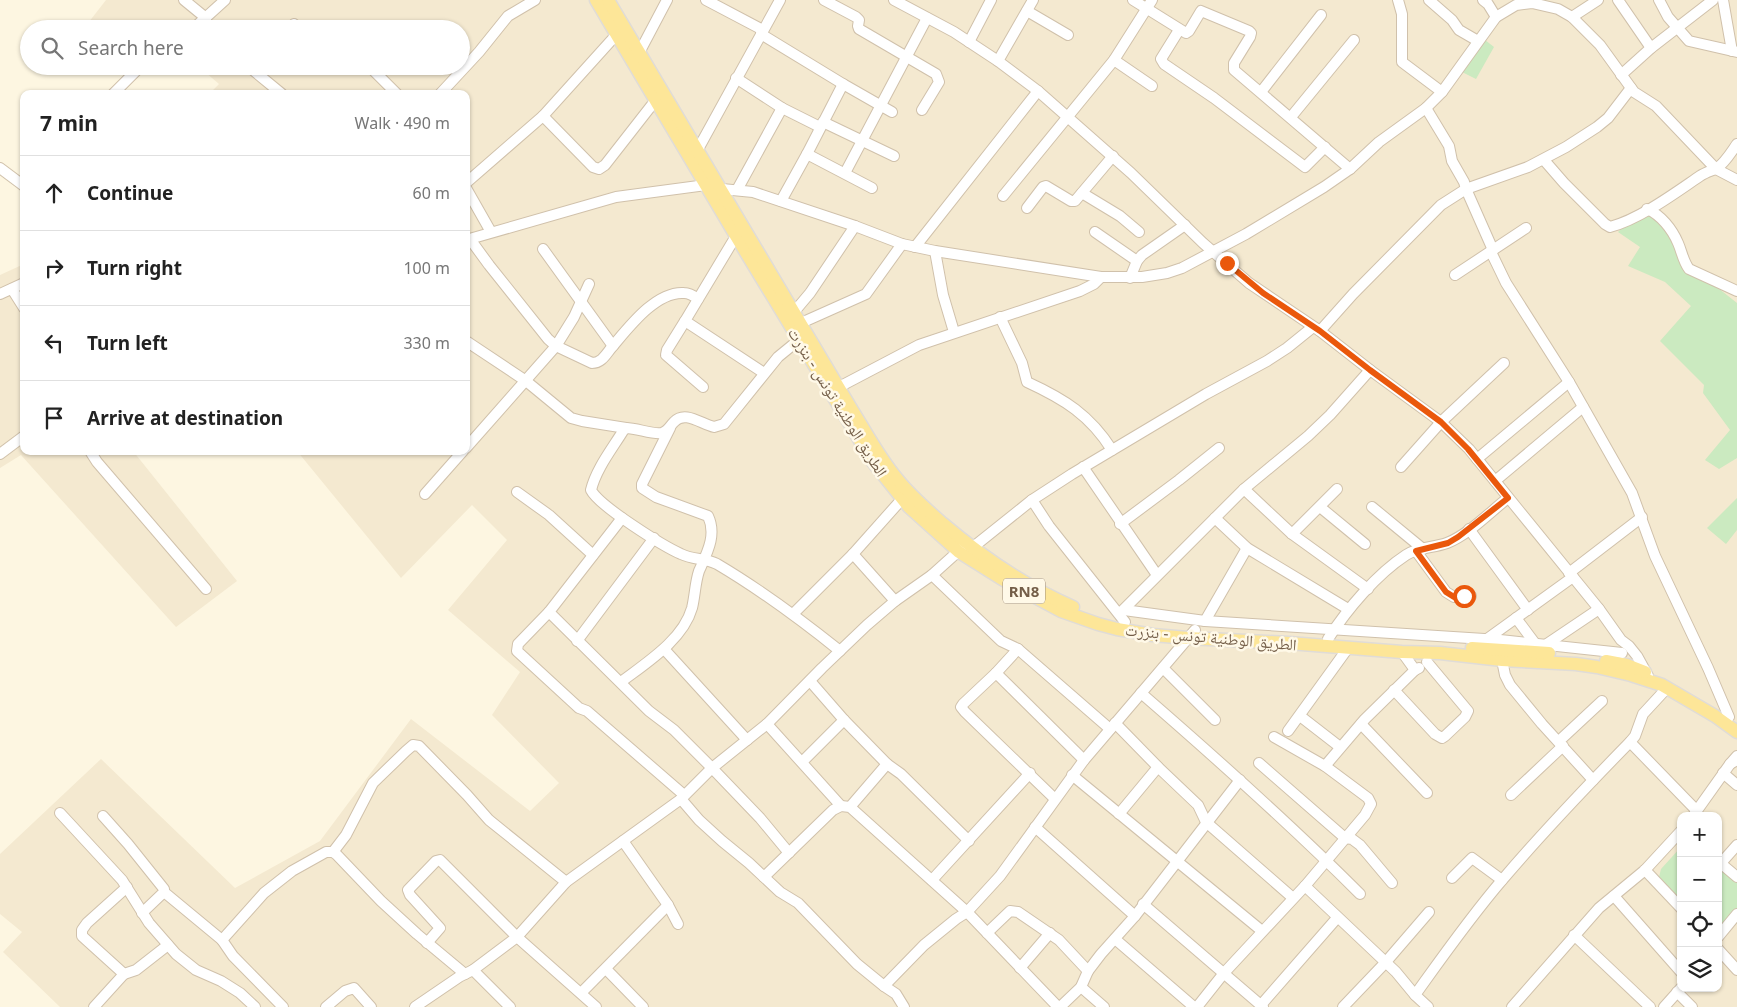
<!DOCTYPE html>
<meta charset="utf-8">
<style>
:root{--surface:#fff;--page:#f2f2f2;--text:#222;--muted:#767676;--line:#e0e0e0}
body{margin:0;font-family:"Noto Sans","Noto Naskh Arabic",sans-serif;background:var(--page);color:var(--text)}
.controls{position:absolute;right:15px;bottom:15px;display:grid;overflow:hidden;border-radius:10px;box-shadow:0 1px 4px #0004}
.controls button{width:45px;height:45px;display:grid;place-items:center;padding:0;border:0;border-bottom:1px solid var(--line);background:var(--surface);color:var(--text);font:25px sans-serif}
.stop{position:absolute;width:15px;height:15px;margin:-11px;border:4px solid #ea580c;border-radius:50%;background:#fff}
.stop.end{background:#ea580c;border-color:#fff;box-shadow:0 1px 5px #0008}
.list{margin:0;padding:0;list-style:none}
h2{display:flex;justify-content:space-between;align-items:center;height:65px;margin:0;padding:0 20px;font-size:21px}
h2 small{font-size:16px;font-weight:400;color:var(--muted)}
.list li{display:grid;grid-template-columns:32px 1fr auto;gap:15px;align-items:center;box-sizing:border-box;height:75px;padding:0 20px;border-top:1px solid var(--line)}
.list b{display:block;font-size:19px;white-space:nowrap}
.list em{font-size:16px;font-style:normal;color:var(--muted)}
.icon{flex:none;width:28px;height:28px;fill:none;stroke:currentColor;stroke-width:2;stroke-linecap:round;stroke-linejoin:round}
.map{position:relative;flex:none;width:1737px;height:1007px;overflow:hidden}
.search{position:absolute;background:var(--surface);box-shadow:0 1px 4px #0004;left:20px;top:20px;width:450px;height:55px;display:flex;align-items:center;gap:12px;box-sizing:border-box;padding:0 18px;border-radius:28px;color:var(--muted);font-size:19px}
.panel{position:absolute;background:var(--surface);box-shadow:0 1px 4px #0004;left:20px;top:90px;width:450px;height:365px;border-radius:10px}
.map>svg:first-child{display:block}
.residential{fill:#f4e9d0;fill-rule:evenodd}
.green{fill:#cbeac0}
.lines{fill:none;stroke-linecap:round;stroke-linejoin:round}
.minor-casing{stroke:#d0c1ab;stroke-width:12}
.major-casing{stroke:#e0dcd7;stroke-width:15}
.minor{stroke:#fff;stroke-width:10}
.major{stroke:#fde698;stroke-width:12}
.route{stroke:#ea580c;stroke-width:6}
.labels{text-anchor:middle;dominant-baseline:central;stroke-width:5;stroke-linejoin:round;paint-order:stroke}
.shield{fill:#fff9e8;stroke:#9e8c78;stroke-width:1}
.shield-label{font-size:15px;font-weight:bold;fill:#745e48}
.street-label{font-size:16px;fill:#745e48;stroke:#fff9e8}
</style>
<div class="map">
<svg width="1737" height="1007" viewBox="0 0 1737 1007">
<rect width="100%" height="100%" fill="#fdf6e1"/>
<g class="residential">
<path d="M106,0H1737V1007H60L3,952L22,932L0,914V854L101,759L235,888L320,841L411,719L530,811L559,783L492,715L520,672L448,610L507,540L472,505L401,578L297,451H466V94H209L219,84L198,66H461V29H87L85,27ZM1681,816H1718V988H1681Z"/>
<path d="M24,264V451H133L237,581L176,627L21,455L0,468V275Z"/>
</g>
<g class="green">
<path d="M1485,40L1494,47L1476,79L1462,72Z"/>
<path d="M1649,213C1670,231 1674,245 1683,270L1718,288L1737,303V458L1719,469L1705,460L1730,430L1703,393L1704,385L1660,341L1691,306L1665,282L1628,266L1640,247L1618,232L1630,220Z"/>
<path d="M1737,498V530L1726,544L1707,528Z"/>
<path d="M1681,847V901L1659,877L1661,869Z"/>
<path d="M1718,863L1737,881V911L1718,934Z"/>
</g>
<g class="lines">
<g class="minor-casing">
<g id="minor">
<path d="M184,0L206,18"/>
<path d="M706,0L763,30"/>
<path d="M824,0L856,17L859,20L858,26L859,29L936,74L939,82L922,110"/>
<path d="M894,0L954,32L998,61L1038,91L1131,173L1203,243L1249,283L1320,331L1370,370L1441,422L1469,449L1599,609L1621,640L1629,646L1637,656L1648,676"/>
<path d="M1133,0L1186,33L1189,31L1201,11L1249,31L1251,33L1250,37L1234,63V70L1350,169"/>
<path d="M1398,0L1402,14V62L1442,92"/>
<path d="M1429,0L1452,20L1459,30L1478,41"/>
<path d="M1483,0L1488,4L1496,17"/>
<path d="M1618,0L1651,48"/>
<path d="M1659,0L1668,17L1689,41L1737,52"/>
<path d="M1723,0L1732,51"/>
<path d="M1027,11L1068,35"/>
<path d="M1572,17L1598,0"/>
<path d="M294,24L300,29"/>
<path d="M193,29L225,0"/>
<path d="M1179,30L1161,59L1164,64L1214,98L1305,167L1325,147"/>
<path d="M761,34L843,84L892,112"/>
<path d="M969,42L991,0"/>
<path d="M639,53L667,0"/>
<path d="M1114,60L1152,86"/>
<path d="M998,61L1033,0"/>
<path d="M248,66L282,94"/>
<path d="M369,66L397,94"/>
<path d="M1621,75L1651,48L1713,0"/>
<path d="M736,78L782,108L820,127"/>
<path d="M1261,92L1321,15"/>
<path d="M113,94L141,66"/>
<path d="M440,94L479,52L508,16L535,0"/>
<path d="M1426,108L1449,146L1452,161L1464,182L1466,189L1493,250"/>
<path d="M543,116L593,167L599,169L605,165L655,101"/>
<path d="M1291,117L1354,40"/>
<path d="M823,122L894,156"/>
<path d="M697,151L780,0"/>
<path d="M807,154L872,188"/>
<path d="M1544,160L1564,183L1605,224L1610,227C1640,219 1675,193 1700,176C1706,172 1714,170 1717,168C1725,163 1732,151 1737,144"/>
<path d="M0,168L24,186"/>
<path d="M845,173L927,18"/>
<path d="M466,183L543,116L617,34"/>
<path d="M466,188L491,232"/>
<path d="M737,190L782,108"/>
<path d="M1082,193L1120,216L1139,232"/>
<path d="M1003,196L1114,60L1152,0"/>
<path d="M781,201L807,154L843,84"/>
<path d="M1027,208L1043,187L1046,186L1071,201H1075L1113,156"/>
<path d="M1647,209C1661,215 1672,229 1678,243C1682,252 1683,261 1689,269L1737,291"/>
<path d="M1095,232L1137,261"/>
<path d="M736,236L685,321L764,373"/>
<path d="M470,239L489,265L548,339L556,346L592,363C602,363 606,354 612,347C629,327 656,291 684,293C689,293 694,296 698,299"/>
<path d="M466,240L616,197L706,185L722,189L753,192L855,226L902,244L935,251L1101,277H1142L1167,273L1182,268L1246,234L1324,187L1350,169L1379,142L1426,108L1442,92L1496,17L1516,5L1532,3L1558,9L1572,17L1600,45L1634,92L1656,106L1716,169L1737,180"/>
<path d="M915,247L1038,91"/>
<path d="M543,249L613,346"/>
<path d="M935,251L943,295L954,332"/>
<path d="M1491,252L1506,283L1569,382L1632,493L1655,556L1708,668L1729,717"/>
<path d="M1455,275L1526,228"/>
<path d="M1130,278L1137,261L1142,255L1185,225"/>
<path d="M12,289L24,308"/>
<path d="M0,294L24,283"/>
<path d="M794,312L810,293L855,226"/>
<path d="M1000,317L1022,363L1027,382C1064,399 1090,415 1112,450"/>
<path d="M685,321L667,350L666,355L703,387"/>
<path d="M801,323L866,294L902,244"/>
<path d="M1320,331L1353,294L1441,205L1466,189L1528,167L1566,147L1597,127L1608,118L1631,88"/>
<path d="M800,339L778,357L724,424L714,427C701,424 685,410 674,422C670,426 668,431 662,433C653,435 637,428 626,428L623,431C612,449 596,469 591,490C599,506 663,546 681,554C693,560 706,558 717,564C761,590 800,619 840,651"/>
<path d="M466,341L526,381L571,418L582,421L626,428"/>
<path d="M839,387L919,345L1080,291L1094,284L1101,277"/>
<path d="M466,448L556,346L574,317L589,284"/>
<path d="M90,451L97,462L206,589"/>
<path d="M0,454L24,436"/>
<path d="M1477,459L1569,382"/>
<path d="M1083,467L1157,575"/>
<path d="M1401,467L1441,422L1504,363"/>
<path d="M1495,481L1583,407"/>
<path d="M1244,489L1292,534L1368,589"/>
<path d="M517,492L549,515L593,555"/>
<path d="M425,494L463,451"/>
<path d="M1032,500L1049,526L1125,622"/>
<path d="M1320,507L1365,544"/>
<path d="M1372,507L1423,549"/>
<path d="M622,518L549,612L649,711L674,730L712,768L760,818L789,853"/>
<path d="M1215,518L1247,548L1348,609"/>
<path d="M1120,524L1179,480L1219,448"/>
<path d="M1469,529L1528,610"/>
<path d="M1292,534L1337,489"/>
<path d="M972,548L1032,500L1072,474L1206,394L1267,361L1287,348L1313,327"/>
<path d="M1416,551L1446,592L1454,597L1471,596"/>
<path d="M853,554L895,601"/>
<path d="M1569,573L1642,517"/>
<path d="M932,575L1001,641L1018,649L1110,729"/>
<path d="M1124,610L1205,621L1500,640L1622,653"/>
<path d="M549,612L518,644L517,651L579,708L587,711L684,795"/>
<path d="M1120,613L1244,489L1308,436L1330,415L1370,370"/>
<path d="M793,614L853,554L902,499"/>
<path d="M1516,618L1534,642"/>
<path d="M1205,621L1247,548"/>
<path d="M1328,639C1347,609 1377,574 1406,555C1418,547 1433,548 1447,543C1468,535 1490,512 1508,498"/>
<path d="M1487,639L1573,577"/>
<path d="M577,641L654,538"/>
<path d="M1547,644L1599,609"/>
<path d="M664,649L747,740"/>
<path d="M1018,649L996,673L963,704L961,707L965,712L1055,799"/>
<path d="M1402,652L1415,670L1419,668"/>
<path d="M1502,660L1505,675L1510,685L1542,724L1593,780"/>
<path d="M1163,668L1215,720"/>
<path d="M996,673L1084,760"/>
<path d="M810,681L844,720L887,764"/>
<path d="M621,682C646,663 683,640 692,608C695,596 695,583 699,571C707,553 717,535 708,516L656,497L642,488V484L670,428"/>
<path d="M1394,690L1435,734L1442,738L1445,736L1465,717L1468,711L1427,662"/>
<path d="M1141,693C1216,758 1290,824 1360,894"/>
<path d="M1300,716L1340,747"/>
<path d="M1115,723L1158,767L1198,805L1206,822L1293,898"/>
<path d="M767,724L841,806"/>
<path d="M1361,724L1427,793"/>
<path d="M1288,731L1348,648"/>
<path d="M1559,741L1602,701"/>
<path d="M1630,742L1697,811"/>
<path d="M1737,756L1730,764L1737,760"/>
<path d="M802,762L844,720"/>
<path d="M1259,763L1345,838L1352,839L1360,845L1392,883"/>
<path d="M1325,766L1365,719L1415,670"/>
<path d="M1723,773L1737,785"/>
<path d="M1072,775L1262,931"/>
<path d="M1511,795L1563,746"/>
<path d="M681,799L699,820L722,841L749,863L780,892L798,903L857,964L884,986"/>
<path d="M850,807L887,764L901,774L969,841"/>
<path d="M60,813L122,880L149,923L176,954L196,970L221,981L240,993L255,1007"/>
<path d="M1119,814L1158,767"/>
<path d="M103,816L128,844L164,889V892L142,913"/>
<path d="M1693,816L1730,764"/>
<path d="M1035,827L1135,916"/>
<path d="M623,841L668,905L678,924"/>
<path d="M333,852L346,835L373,783L406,751L413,745L419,746L467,795L489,820L566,882"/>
<path d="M1718,861L1737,877"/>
<path d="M1721,863L1737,845"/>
<path d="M1645,870L1681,908"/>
<path d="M764,877L833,810L841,806L850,807L967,912L1058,1007"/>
<path d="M1452,878L1472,858L1502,880"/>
<path d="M932,880L1030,773"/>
<path d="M1305,886L1396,972L1415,995L1428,1007"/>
<path d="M127,887L87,923L82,930V936L124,974L136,970L168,945"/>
<path d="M164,892L222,940L233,956L283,1007"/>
<path d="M1614,896L1681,972"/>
<path d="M1143,904L1263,1007"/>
<path d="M987,933L1010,911L1018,912L1059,940L1088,971"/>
<path d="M1574,935L1650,1007"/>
<path d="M1718,937L1737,914"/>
<path d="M1115,939L1194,1007"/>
<path d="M222,940L264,893L292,871L326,852H333L337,855L381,901L417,934L465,974"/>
<path d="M427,943L440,928L410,895L408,890L436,861L440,860L517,937L596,1007"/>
<path d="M1718,949L1737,970"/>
<path d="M1020,968L1050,933"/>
<path d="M606,969L643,1007"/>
<path d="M473,970L510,1007"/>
<path d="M1081,987L1104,1007"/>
<path d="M1677,992L1692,1007"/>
<path d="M581,993L668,905"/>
<path d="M1415,995C1443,956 1471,916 1503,879C1543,832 1586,787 1630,742L1635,736L1643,714L1667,688"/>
<path d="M1261,1005L1337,918"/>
<path d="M94,1007L124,974"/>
<path d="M326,1007L345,991L354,988L371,1007"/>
<path d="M415,1007L459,977L473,970L517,937L566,882L681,799L712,768L767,724L822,668L867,625L895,601L932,575L962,548"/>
<path d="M904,1007L896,994L884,986L924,945L956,919L967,912L1000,876L1084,760L1195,630"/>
<path d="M1060,1007L1081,987L1088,971L1101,954L1135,916L1240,780"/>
<path d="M1197,1007L1224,973L1305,886L1365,815L1371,804L1368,798L1325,766L1274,737"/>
<path d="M1343,1007L1385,963L1429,912"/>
<path d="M1512,1007L1599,908L1645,870L1681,831"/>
<path d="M1664,1007L1681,988"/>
</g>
</g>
<g class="major-casing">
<g id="major">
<path d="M596,0L736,236L873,462L909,507L959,552L1002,579L1061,611L1098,624L1117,629L1153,635L1188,638L1289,643L1402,652L1440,653L1502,660L1576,664L1597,667L1631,675L1662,685L1715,716L1737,732"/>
<path d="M608,0L852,410C867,434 880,459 898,480C911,496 926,509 942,523C981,556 1025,586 1073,607"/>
<path d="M1472,648L1549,653"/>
<path d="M1606,661L1627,665L1645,672"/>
</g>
</g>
<use href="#minor" class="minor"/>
<use href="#major" class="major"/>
</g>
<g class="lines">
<path class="route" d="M1227,263L1263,293L1320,331L1370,370L1441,422L1468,449L1508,498L1458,537L1448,543L1416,551L1446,592L1454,597L1464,596"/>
</g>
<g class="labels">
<rect class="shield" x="1003" y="578.5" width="42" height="25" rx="4"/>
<g class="shield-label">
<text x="1024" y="591">RN8</text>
</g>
<g class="street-label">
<text transform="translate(838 402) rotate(58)">الطريق الوطنية تونس - بنزرت</text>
<text transform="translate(1211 637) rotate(5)">الطريق الوطنية تونس - بنزرت</text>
</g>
</g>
</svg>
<div class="controls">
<button>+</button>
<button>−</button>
<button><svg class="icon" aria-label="locate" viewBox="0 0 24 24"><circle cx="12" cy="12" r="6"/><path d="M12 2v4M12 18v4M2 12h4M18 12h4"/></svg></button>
<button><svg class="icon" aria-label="layers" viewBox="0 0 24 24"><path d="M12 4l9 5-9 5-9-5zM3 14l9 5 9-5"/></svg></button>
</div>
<div class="stop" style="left:1464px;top:596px"></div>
<div class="stop end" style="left:1227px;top:263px"></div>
<div class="search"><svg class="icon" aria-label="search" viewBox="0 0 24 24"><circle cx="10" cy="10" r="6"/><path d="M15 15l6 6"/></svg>Search here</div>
<section class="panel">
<h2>7 min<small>Walk · 490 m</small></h2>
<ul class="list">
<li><svg class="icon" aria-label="ahead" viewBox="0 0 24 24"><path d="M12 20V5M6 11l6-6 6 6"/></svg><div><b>Continue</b></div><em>60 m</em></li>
<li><svg class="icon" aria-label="right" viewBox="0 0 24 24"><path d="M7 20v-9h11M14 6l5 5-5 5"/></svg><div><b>Turn right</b></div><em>100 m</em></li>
<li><svg class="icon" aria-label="left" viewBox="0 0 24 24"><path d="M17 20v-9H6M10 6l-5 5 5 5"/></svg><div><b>Turn left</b></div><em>330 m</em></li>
<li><svg class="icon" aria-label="arrive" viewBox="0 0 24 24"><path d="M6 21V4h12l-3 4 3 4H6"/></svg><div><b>Arrive at destination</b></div></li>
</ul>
</section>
</div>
